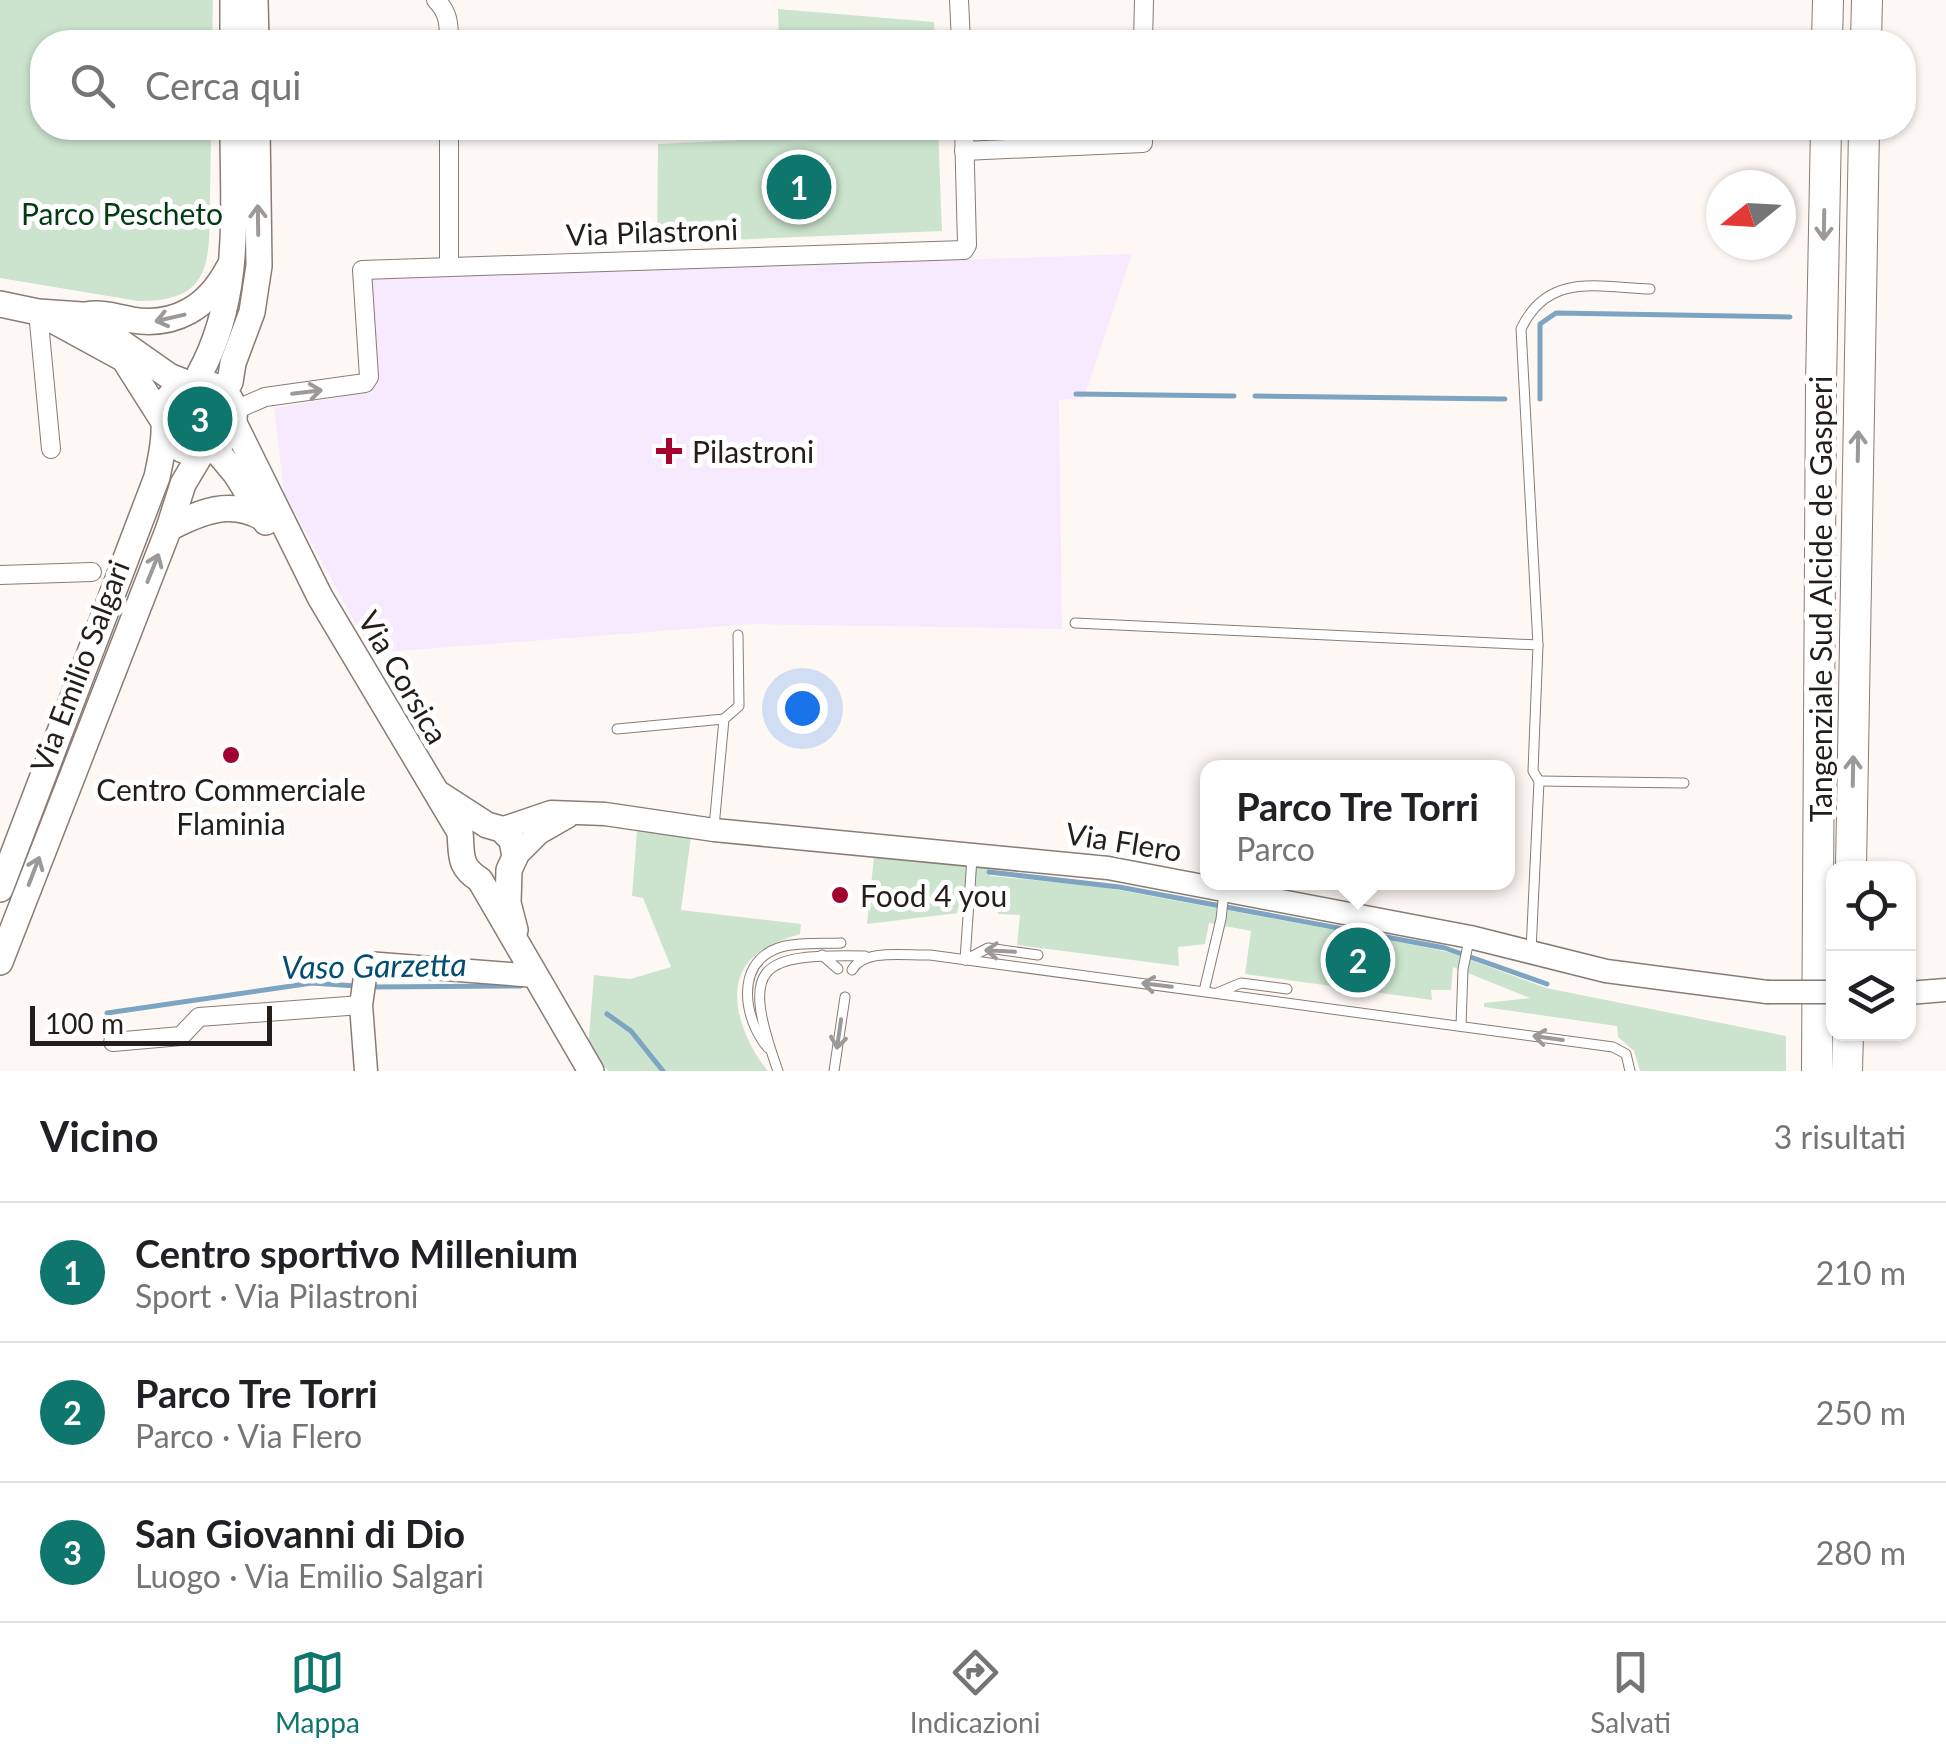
<!DOCTYPE html>
<html lang="it">
<meta charset="utf-8">
<style>
:root{--surface:#fff;--page:#f6f6f6;--text:#202124;--muted:#757577;--line:#e0e0e0;--accent:#0f766e}
body{margin:0;font-family:Lato,sans-serif;background:var(--page);color:var(--text)}
.controls{position:absolute;right:30px;bottom:30px;display:grid;overflow:hidden;border-radius:20px;box-shadow:0 2px 8px #0004}
.controls button{width:90px;height:90px;display:grid;place-items:center;padding:0;border:0;border-bottom:2px solid var(--line);background:var(--surface);color:var(--text);font:50px sans-serif}
.compass{position:absolute;left:1706px;top:170px;width:90px;height:90px;border-radius:50%;background:var(--surface);box-shadow:0 2px 8px #0004;rotate:252deg}
.scale{position:absolute;left:30px;bottom:25px;width:242px;box-sizing:border-box;padding-left:10px;border:5px solid #241e1b;border-top:0;font-size:28px;line-height:35px;white-space:nowrap;color:#241e1b;-webkit-text-stroke:8px #fff;paint-order:stroke}
.you{position:absolute;left:802px;top:708px;width:35px;height:35px;margin:-25px;border:8px solid #fff;border-radius:50%;background:#1a73e8;box-shadow:0 0 0 15px #1a73e833}
.badge{display:grid;place-items:center;width:65px;height:65px;border-radius:50%;background:var(--accent);color:#fff;font-size:32px;font-weight:700}
.pin{position:absolute;translate:-50% -50%;border:5px solid #fff;box-shadow:0 2px 10px #0006}
.popup{position:absolute;left:1200px;top:760px;width:315px;height:130px;box-sizing:border-box;display:grid;place-content:center;border-radius:20px;background:var(--surface);filter:drop-shadow(0 2px 8px #0005);font-size:32px;white-space:nowrap;color:var(--muted)}
.popup b{font-size:38px;color:var(--text)}
.popup::after{content:'';position:absolute;left:50%;top:100%;margin-left:-20px;border:20px solid transparent;border-top-color:var(--surface)}
.list{margin:0;padding:0;list-style:none}
h2{display:flex;justify-content:space-between;align-items:center;height:130px;margin:0;padding:0 40px;font-size:42px}
h2 small{font-size:32px;font-weight:400;color:var(--muted)}
.list li{display:grid;grid-template-columns:65px 1fr auto;gap:30px;align-items:center;box-sizing:border-box;height:140px;padding:0 40px;border-top:2px solid var(--line)}
.list b{display:block;font-size:38px;white-space:nowrap}
.list p{margin:0;font-size:32px;white-space:nowrap;color:var(--muted)}
.list em{font-size:32px;font-style:normal;color:var(--muted)}
.icon{flex:none;width:55px;height:55px;fill:none;stroke:currentColor;stroke-width:2;stroke-linecap:round;stroke-linejoin:round}
.map{position:relative;flex:none;width:1946px;height:1071px;overflow:hidden}
.search{position:absolute;background:var(--surface);box-shadow:0 2px 8px #0004;left:30px;right:30px;top:30px;height:110px;display:flex;align-items:center;gap:25px;box-sizing:border-box;padding:0 35px;border-radius:40px;color:var(--muted);font-size:38px}
.sheet{height:550px;background:var(--surface)}
nav{display:flex;justify-content:space-around;align-items:center;box-sizing:border-box;height:140px;border-top:2px solid var(--line);background:var(--surface);font-size:28px;color:var(--muted)}
nav a{display:grid;justify-items:center;gap:5px}
nav .on{color:var(--accent)}
.map>svg:first-child{display:block}
.medical{fill:#f7eafe}
.park{fill:#cce4ce}
.garden{fill:url(#garden-furrows)}
.lines{fill:none;stroke-linecap:round;stroke-linejoin:round}
.stream{stroke:#7da4c0;stroke-width:5}
.service-casing{stroke:#897c74;stroke-width:11}
.minor-casing{stroke:#897c74;stroke-width:20}
.tertiary-casing{stroke:#897c74;stroke-width:25}
.secondary-casing{stroke:#897c74;stroke-width:28}
.trunk-casing{stroke:#897c74;stroke-width:32}
.service{stroke:#fff;stroke-width:9}
.minor{stroke:#fff;stroke-width:18}
.tertiary{stroke:#fff;stroke-width:22}
.secondary{stroke:#fff;stroke-width:25}
.trunk{stroke:#fff;stroke-width:30}
.tertiary-bridge-casing{stroke:#897c74;stroke-width:25;stroke-linecap:butt}
.tertiary-bridge{stroke:#fff;stroke-width:22}
.oneway{stroke:#9c9a98}
.poi-dot{fill:#a2032e;stroke:#fff;stroke-width:4}
.labels{text-anchor:middle;dominant-baseline:central;stroke-width:10;stroke-linejoin:round;paint-order:stroke}
.park-label{font-size:30px;fill:#003b12;stroke:#fff}
.street-label{font-size:30px;fill:#241e1b;stroke:#fff}
.poi-label{font-size:30px;fill:#241e1b;stroke:#fff;text-anchor:start}
.water-label{font-size:32px;font-style:italic;fill:#034c72;stroke:#fff}
</style>
<div class="map">
<svg width="1946" height="1071" viewBox="0 0 1946 1071">
<defs>
<pattern id="garden-furrows" width="10" height="10" patternUnits="userSpaceOnUse" patternTransform="scale(2.5)"><rect width="10" height="10" fill="#cce4ce"/><path d="M-1 1l2-2M0 10L10 0M9 11l2-2" fill="none" stroke="#afc3b0"/></pattern>
</defs>
<rect width="100%" height="100%" fill="#fef8f5"/>
<path class="medical" d="M1132,254L1084,398L1059,400L1062,629L754,624L372,653L284,493L274,408L372,392L367,279Z"/>
<g class="park">
<path d="M0,0H213L212,42H42V128H211C211,154 210,180 210,207C209,265 210,302 138,301L0,278Z"/>
<path d="M778,9L934,22L935,42H779Z"/>
<path d="M782,128H938L942,231L657,243L658,144L782,138Z"/>
<path d="M637,831L691,837L681,910L801,924L800,934C781,940 756,949 745,967C725,998 747,1046 768,1071H608L588,1047L594,975L630,979L671,967L643,898L632,896Z"/>
<path d="M874,857L990,869V876L1097,886L1415,945L1452,953L1546,988L1786,1036V1071H1640L1634,1051L1618,1037L1617,1026L1484,1007V1003L1530,998L1453,967L1451,990H1431L1432,1000L1245,974L1251,931L1209,923L1205,944L1178,947L1179,966L1017,945L1020,915L998,914L999,891L960,888L958,913L867,924Z"/>
</g>
<circle class="garden" cx="198" cy="420" r="19"/>
<g class="lines">
<g class="stream">
<path d="M1076,394L1234,396"/>
<path d="M1255,396L1505,399"/>
<path d="M1540,399V324L1556,313L1790,317"/>
<path d="M989,872L1119,887L1445,948L1547,984"/>
<path d="M372,987L521,986"/>
<path d="M107,1013L312,983L356,986"/>
<path d="M607,1014L631,1031L663,1071"/>
</g>
<g class="service-casing">
<g id="service">
<path d="M1075,623L1538,645L1533,771L1539,781L1531,951"/>
<path d="M1538,645L1521,329C1548,272 1597,287 1650,289"/>
<path d="M617,729L724,719"/>
<path d="M1539,781L1684,783"/>
<path d="M714,827L724,719L739,706L738,635"/>
<path d="M822,955L838,969"/>
<path d="M965,960L972,858"/>
<path d="M965,960L988,948L1038,955"/>
<path d="M852,970C864,948 906,956 930,955L1613,1047L1626,1054L1630,1071"/>
<path d="M1204,991L1221,919L1224,892"/>
<path d="M1217,993L1241,983L1287,989"/>
<path d="M1461,1026L1463,969L1469,940"/>
<path d="M768,1048C744,1020 734,964 778,948C796,942 822,944 841,943"/>
<path d="M778,1071C740,964 757,954 865,956"/>
<path d="M834,1071L845,997"/>
</g>
</g>
<g class="minor-casing">
<g id="minor">
<path d="M436,0C449,13 449,25 449,42"/>
<path d="M959,0L961,42"/>
<path d="M1143,42L1144,0"/>
<path d="M449,128V265"/>
<path d="M964,151L1143,143V128"/>
<path d="M38,312L51,449"/>
<path d="M233,411L265,397L365,383L369,377L362,270L964,250L967,245L964,128"/>
<path d="M0,575L92,572"/>
<path d="M113,1042L181,1036L199,1017L361,1005"/>
</g>
</g>
<g class="tertiary-casing">
<g id="tertiary">
<path d="M501,829L551,812L605,814L714,830L1108,868L1470,937L1606,971L1767,992"/>
<path d="M515,857L539,833L567,817"/>
<path d="M1908,993L1946,990"/>
<path d="M366,1071L361,1005L367,963L536,976"/>
</g>
</g>
<g class="secondary-casing">
<g id="secondary">
<path d="M255,0L256,42"/>
<path d="M233,42V0"/>
<path d="M0,304L38,312L82,315L169,376L189,384"/>
<path d="M86,315C101,312 117,317 132,320C175,327 208,307 228,269"/>
<path d="M49,318L124,359L164,422"/>
<path d="M201,383L200,373C242,296 233,212 233,128"/>
<path d="M223,392L230,382L233,363L252,312L259,266L257,128"/>
<path d="M233,421L320,597L460,832C462,855 458,866 480,880L591,1071"/>
<path d="M215,449L236,474L266,522"/>
<path d="M169,528C200,512 230,499 263,518"/>
<path d="M439,794L487,825L501,829L512,840L515,857L509,870L508,903L515,930"/>
<path d="M0,889L157,477C160,462 164,446 164,431C165,423 162,414 164,407C170,386 198,377 216,387C267,413 199,490 164,431"/>
<path d="M0,962L169,528L183,484L202,452"/>
</g>
</g>
<g class="trunk-casing">
<g id="trunk">
<path d="M1827,42L1828,0"/>
<path d="M1866,42L1867,0"/>
<path d="M1851,868L1864,128"/>
<path d="M1817,1071L1821,384L1826,128"/>
<path d="M1847,1071L1848,1034"/>
</g>
</g>
<use href="#service" class="service"/>
<use href="#minor" class="minor"/>
<use href="#tertiary" class="tertiary"/>
<use href="#secondary" class="secondary"/>
<use href="#trunk" class="trunk"/>
<g class="tertiary-bridge-casing">
<path id="tertiary-bridge" d="M1767,992H1834"/>
</g>
<use href="#tertiary-bridge" class="tertiary-bridge"/>
</g>
<defs><path id="oneway-shaft" d="M-6 0H5M1.5-3L5.5 0L1.5 3" fill="none" stroke-width="1.6" stroke-linecap="round" stroke-linejoin="round" transform="scale(2.5)"/></defs>
<g class="oneway">
<use href="#oneway-shaft" transform="translate(258 220) rotate(-91)"/>
<use href="#oneway-shaft" transform="translate(1824 225) rotate(91)"/>
<use href="#oneway-shaft" transform="translate(170 318) rotate(167)"/>
<use href="#oneway-shaft" transform="translate(307 392) rotate(-7)"/>
<use href="#oneway-shaft" transform="translate(1858 446) rotate(-89)"/>
<use href="#oneway-shaft" transform="translate(153 568) rotate(-68)"/>
<use href="#oneway-shaft" transform="translate(1853 771) rotate(-89)"/>
<use href="#oneway-shaft" transform="translate(34 871) rotate(-69)"/>
<use href="#oneway-shaft" transform="translate(1000 951) rotate(-177)"/>
<use href="#oneway-shaft" transform="translate(1157 985) rotate(-173)"/>
<use href="#oneway-shaft" transform="translate(839 1034) rotate(98)"/>
<use href="#oneway-shaft" transform="translate(1548 1038) rotate(-172)"/>
</g>
<g class="poi-dot">
<path d="M664 436h10v10h10v10h-10v10h-10v-10h-10v-10h10z"/>
<circle cx="231" cy="755" r="10"/>
<circle cx="840" cy="895" r="10"/>
</g>
<g class="labels">
<g class="park-label">
<text x="122" y="213">Parco Pescheto</text>
</g>
<g class="street-label">
<text transform="translate(652 231) rotate(-2)">Via Pilastroni</text>
<text transform="translate(1820 599) rotate(-90)">Tangenziale Sud Alcide de Gasperi</text>
<text transform="translate(79 666) rotate(-69)">Via Emilio Salgari</text>
<text transform="translate(404 677) rotate(60)">Via Corsica</text>
<text transform="translate(1124 841) rotate(9)">Via Flero</text>
</g>
<g class="poi-label">
<text x="692" y="451">Pilastroni</text>
<text x="231" y="789" text-anchor="middle">Centro Commerciale<tspan x="231" dy="34">Flaminia</tspan></text>
<text x="860" y="895">Food 4 you</text>
</g>
<g class="water-label">
<text transform="translate(374 965) rotate(-1)">Vaso Garzetta</text>
</g>
</g>
</svg>
<div class="controls">
<button><svg class="icon" aria-label="locate" viewBox="0 0 24 24"><circle cx="12" cy="12" r="6"/><path d="M12 2v4M12 18v4M2 12h4M18 12h4"/></svg></button>
<button><svg class="icon" aria-label="layers" viewBox="0 0 24 24"><path d="M12 4l9 5-9 5-9-5zM3 14l9 5 9-5"/></svg></button>
</div>
<svg class="compass" viewBox="-18 -18 36 36"><path d="M0-13l5 13h-10z" fill="#e53935"/><path d="M0 13l5-13h-10z" fill="#757577"/></svg>
<div class="scale">100 m</div>
<div class="you"></div>
<div class="pin badge" style="left:799px;top:187px">1</div>
<div class="pin badge" style="left:1358px;top:960px">2</div>
<div class="popup"><b>Parco Tre Torri</b>Parco</div>
<div class="pin badge" style="left:200px;top:419px">3</div>
<div class="search"><svg class="icon" aria-label="search" viewBox="0 0 24 24"><circle cx="10" cy="10" r="6"/><path d="M15 15l6 6"/></svg>Cerca qui</div>
</div>
<section class="sheet">
<h2>Vicino<small>3 risultati</small></h2>
<ul class="list">
<li><span class="badge">1</span><div><b>Centro sportivo Millenium</b><p>Sport · Via Pilastroni</p></div><em>210 m</em></li>
<li><span class="badge">2</span><div><b>Parco Tre Torri</b><p>Parco · Via Flero</p></div><em>250 m</em></li>
<li><span class="badge">3</span><div><b>San Giovanni di Dio</b><p>Luogo · Via Emilio Salgari</p></div><em>280 m</em></li>
</ul>
</section>
<nav>
<a class="on"><svg class="icon" aria-label="map" viewBox="0 0 24 24"><path d="M3 6l6-2 6 2 6-2v14l-6 2-6-2-6 2zM9 4v14M15 6v14"/></svg>Mappa</a>
<a><svg class="icon" aria-label="directions" viewBox="0 0 24 24"><path d="M12 3l9 9-9 9-9-9zM9 14v-3h6M13 9l2 2-2 2"/></svg>Indicazioni</a>
<a><svg class="icon" aria-label="saved" viewBox="0 0 24 24"><path d="M7 4h10v16l-5-4-5 4z"/></svg>Salvati</a>
</nav>
